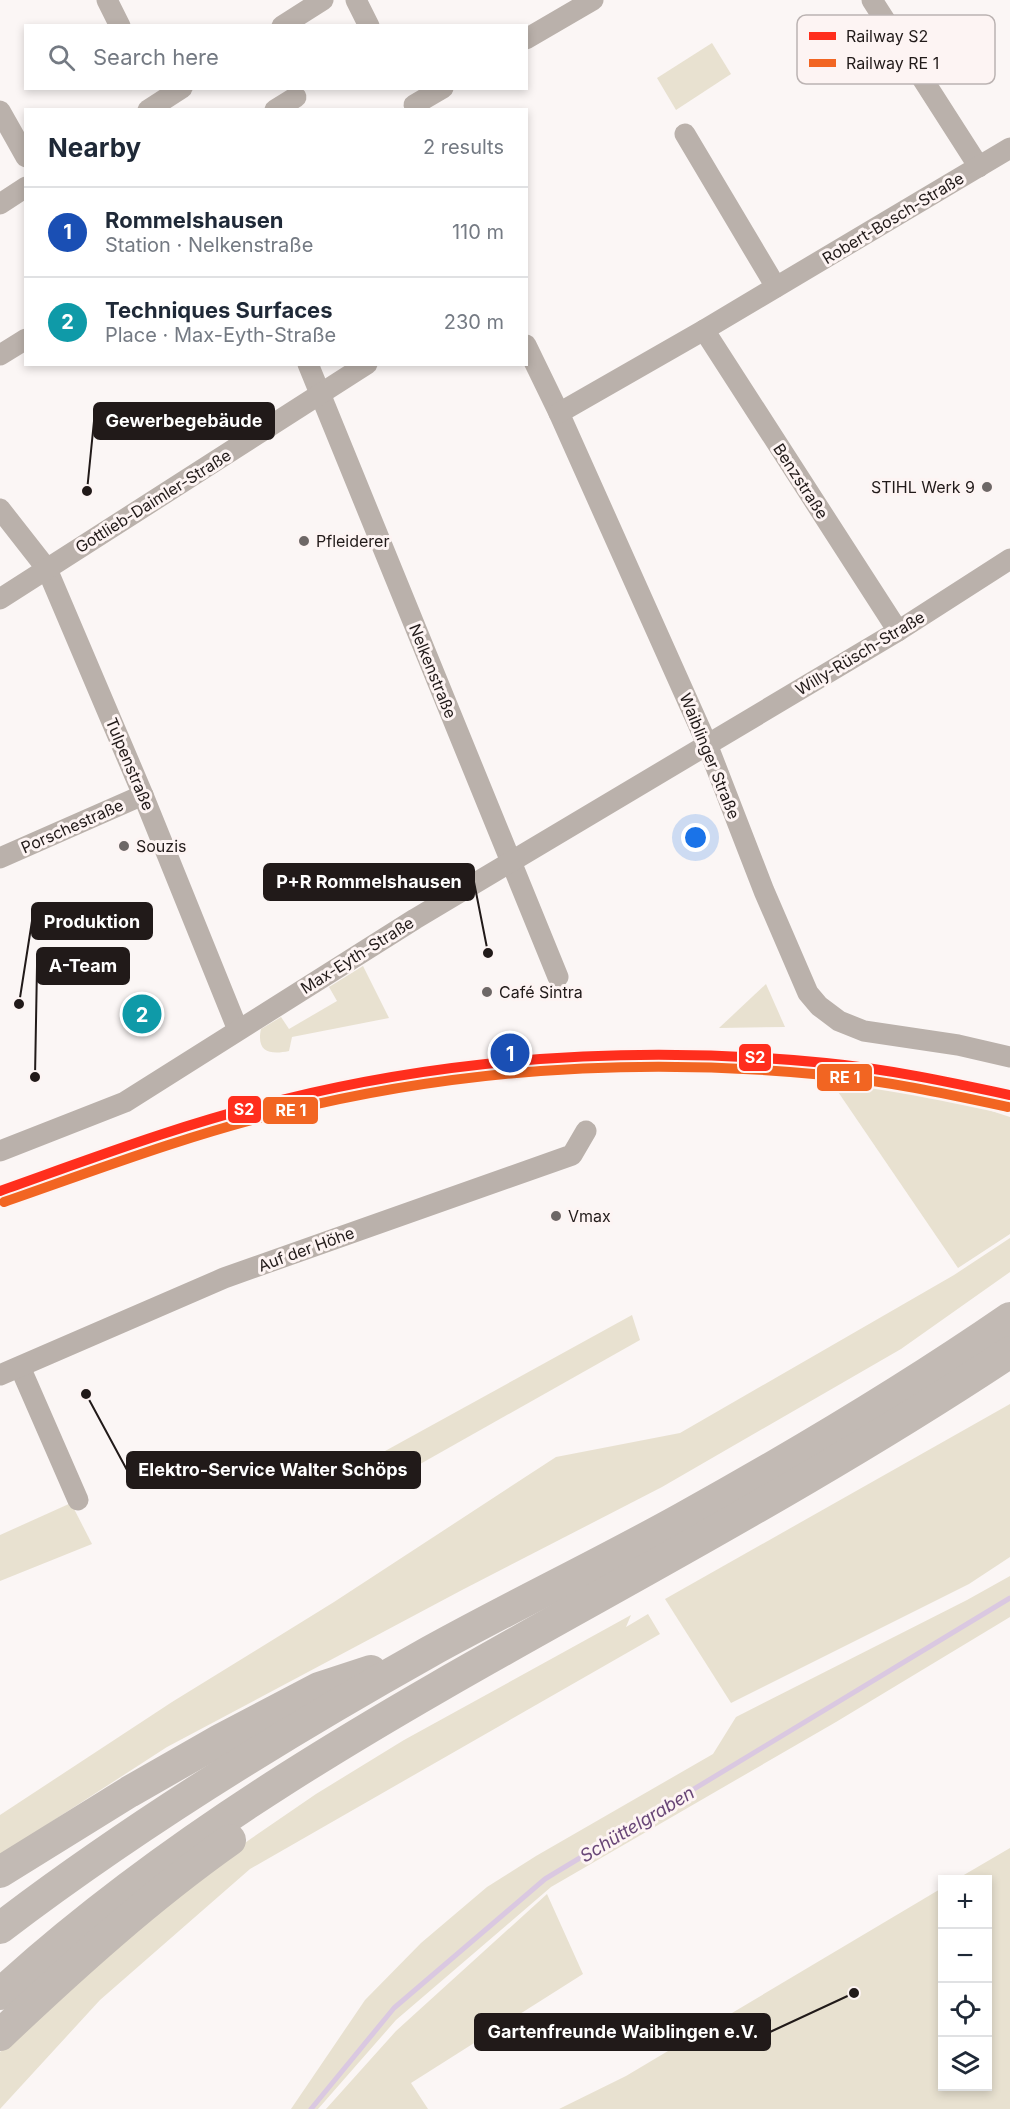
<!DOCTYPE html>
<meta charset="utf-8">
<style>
:root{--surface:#fff;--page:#f6f6f7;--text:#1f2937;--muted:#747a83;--line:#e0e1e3;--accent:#6d6766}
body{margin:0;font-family:Inter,sans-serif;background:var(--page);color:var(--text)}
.controls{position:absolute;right:18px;bottom:18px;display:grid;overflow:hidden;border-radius:0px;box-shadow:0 3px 9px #0003}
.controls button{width:54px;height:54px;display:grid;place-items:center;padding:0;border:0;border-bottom:2px solid var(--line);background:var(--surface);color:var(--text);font:30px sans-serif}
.you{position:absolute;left:696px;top:838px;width:21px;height:21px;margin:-15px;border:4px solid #fff;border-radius:50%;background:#1a73e8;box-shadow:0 0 0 9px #1a73e833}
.badge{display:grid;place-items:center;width:39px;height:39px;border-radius:50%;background:var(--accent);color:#fff;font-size:20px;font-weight:700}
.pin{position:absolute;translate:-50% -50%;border:3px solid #fff;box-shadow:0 2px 6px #0006}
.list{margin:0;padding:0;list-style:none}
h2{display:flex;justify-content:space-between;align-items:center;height:78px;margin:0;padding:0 24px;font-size:26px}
h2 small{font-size:20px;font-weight:400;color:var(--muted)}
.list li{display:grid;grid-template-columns:39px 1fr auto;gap:18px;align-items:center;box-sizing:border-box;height:90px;padding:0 24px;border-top:2px solid var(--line)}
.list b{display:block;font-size:22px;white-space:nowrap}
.list p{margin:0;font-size:20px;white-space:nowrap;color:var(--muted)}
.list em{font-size:20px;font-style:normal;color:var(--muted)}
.icon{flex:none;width:33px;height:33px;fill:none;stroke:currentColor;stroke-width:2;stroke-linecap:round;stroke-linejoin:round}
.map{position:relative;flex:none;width:1010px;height:2109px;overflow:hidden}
.search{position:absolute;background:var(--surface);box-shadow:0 3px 9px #0003;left:24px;top:24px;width:504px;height:66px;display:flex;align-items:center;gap:15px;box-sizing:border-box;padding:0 21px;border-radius:0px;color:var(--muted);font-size:22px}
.panel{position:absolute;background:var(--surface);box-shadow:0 3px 9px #0003;left:24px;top:108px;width:504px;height:258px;border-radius:0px}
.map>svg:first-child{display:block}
.green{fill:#e8e1d0}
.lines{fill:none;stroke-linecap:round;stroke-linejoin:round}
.stream{stroke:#dac8e1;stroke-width:5}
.minor{stroke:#bab1ab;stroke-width:21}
.highway{stroke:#c2bab4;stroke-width:32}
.rail-1-casing{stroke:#fdf4f3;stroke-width:15}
.rail-2-casing{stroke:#fdf4f3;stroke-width:15}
.rail-1{stroke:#ff2e1d;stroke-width:10}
.rail-2{stroke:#f26522;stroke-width:10}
.poi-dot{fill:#6d6766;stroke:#fdf4f3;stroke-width:2}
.labels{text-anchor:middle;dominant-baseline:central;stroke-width:6;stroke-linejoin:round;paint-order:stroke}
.street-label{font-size:16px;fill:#211a19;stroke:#fdf4f3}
.poi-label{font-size:16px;fill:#211a19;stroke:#fdf4f3;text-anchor:start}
.water-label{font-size:18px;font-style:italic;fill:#684677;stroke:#fdf4f3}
.key{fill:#fdf4f3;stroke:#bbb3b2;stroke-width:1.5}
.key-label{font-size:16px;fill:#211a19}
.leader{fill:none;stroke:#211a19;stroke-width:2}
.callout-dot{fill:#211a19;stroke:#fdf4f3;stroke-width:2}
.callout{fill:#211a19;stroke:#211a19;stroke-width:2}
.callout-label{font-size:18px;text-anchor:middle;font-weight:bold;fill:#fff}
.line-badge{stroke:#fdf4f3;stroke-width:2}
.badge-label{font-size:16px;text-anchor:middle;font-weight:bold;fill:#fff}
</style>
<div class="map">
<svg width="1010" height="2109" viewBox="0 0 1010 2109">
<rect width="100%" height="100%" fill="#fbf6f5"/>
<g class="green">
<path d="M712,43L731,74L676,110L657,78Z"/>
<path d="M363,966L389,1018L292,1037L289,1051C270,1055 256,1052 261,1029L281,1017L289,1029L337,1001L329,987Z"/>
<path d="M766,984L785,1027L719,1028Z"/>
<path d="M832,1083L936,1093L1010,1117V1234L958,1268Z"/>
<path d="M1010,1238V1272L901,1349L662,1487L462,1590L167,1747L0,1855V1815L172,1702L334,1602L556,1457L680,1433L954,1275Z"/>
<path d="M632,1315L640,1340L383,1485L376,1456Z"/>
<path d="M1010,1404V1557L969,1584L731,1703L665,1599Z"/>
<path d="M71,1503L92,1544L0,1581V1535Z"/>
<path d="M1010,1576V1617L836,1722L551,1887L396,2020L318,2109H291L365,2000L421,1943L487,1887L536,1856L713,1754L736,1717L967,1600Z"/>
<path d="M648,1614L660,1634L250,1869L100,2000L0,2109V2052L30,2023L184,1888L249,1840L316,1794L404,1740L631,1615L626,1627Z"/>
<path d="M1010,1848V2109H559L626,2076L942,1888V2086H988V1880L957,1879Z"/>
<path d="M547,1894L583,1974L411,2083L428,2109H326L396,2031Z"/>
</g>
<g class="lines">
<path class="stream" d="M311,2109L394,2008L545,1879L1010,1598"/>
<g class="minor">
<path d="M107,0L120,26"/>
<path d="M356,0L369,26"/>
<path d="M872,0L979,167"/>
<path d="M282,26L323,0"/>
<path d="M526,39L593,0"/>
<path d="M414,105L443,88"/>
<path d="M148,110L182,88"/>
<path d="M275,110L296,97"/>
<path d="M0,111L26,157"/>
<path d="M685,134L776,287"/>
<path d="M0,204L26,187"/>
<path d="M704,330L898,631"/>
<path d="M526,345L559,413L707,744L764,891L808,993L819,1006L839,1021L864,1031L958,1045L1010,1057"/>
<path d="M0,355L26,339"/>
<path d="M308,364L558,977"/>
<path d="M559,413L704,330L1010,148"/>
<path d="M0,509L47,569L143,795L238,1030"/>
<path d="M0,599L367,364"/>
<path d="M0,858L143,795"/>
<path d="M0,1151L125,1102L415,919L898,631L1010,559"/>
<path d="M20,1367L78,1500"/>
<path d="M0,1375L224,1278L572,1155L586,1131"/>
</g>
<g class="highway">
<path d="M0,1872L129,1792L220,1740L319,1688L371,1671"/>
<path d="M0,1928C135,1825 281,1735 429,1652C512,1606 598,1565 681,1519C793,1457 904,1391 1010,1318"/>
<path d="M0,1994C178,1831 386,1715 596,1598C736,1520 876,1441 1010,1352"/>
<path d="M0,2035C73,1966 148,1898 230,1840"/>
</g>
<g class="rail-1-casing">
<path id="rail-1" d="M0,1191C93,1158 185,1123 281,1100C460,1056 643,1045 826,1063C888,1069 949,1082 1010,1095"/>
</g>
<g class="rail-2-casing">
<path id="rail-2" d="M4,1202C96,1170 188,1135 283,1112C461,1068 643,1057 825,1075C887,1081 947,1094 1008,1107"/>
</g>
<use href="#rail-1" class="rail-1"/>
<use href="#rail-2" class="rail-2"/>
</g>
<g class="poi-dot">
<circle cx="987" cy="487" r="6"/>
<circle cx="304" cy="541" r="6"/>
<circle cx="124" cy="846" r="6"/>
<circle cx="487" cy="992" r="6"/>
<circle cx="556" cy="1216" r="6"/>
</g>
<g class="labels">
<g class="street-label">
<text transform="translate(893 218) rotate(-31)">Robert-Bosch-Straße</text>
<text transform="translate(801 481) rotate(57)">Benzstraße</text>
<text transform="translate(153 501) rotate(-32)">Gottlieb-Daimler-Straße</text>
<text transform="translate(860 653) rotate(-31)">Willy-Rüsch-Straße</text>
<text transform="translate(433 671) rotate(68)">Nelkenstraße</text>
<text transform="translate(710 756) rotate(68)">Waiblinger Straße</text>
<text transform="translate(130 764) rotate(67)">Tulpenstraße</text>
<text transform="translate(72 826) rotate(-24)">Porschestraße</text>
<text transform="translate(357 955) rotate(-32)">Max-Eyth-Straße</text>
<text transform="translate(306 1249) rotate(-20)">Auf der Höhe</text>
</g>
<g class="poi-label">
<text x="975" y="487" text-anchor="end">STIHL Werk 9</text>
<text x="316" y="541">Pfleiderer</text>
<text x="136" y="846">Souzis</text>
<text x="499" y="992">Café Sintra</text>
<text x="568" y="1216">Vmax</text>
</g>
<g class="water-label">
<text transform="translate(637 1824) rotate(-31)">Schüttelgraben</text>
</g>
</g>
<rect x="797" y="15" width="198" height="69" rx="9" class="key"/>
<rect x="809" y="32" width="27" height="8" fill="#ff2e1d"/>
<rect x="809" y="59" width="27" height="8" fill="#f26522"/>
<g class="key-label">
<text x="846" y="42">Railway S2</text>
<text x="846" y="69">Railway RE 1</text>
</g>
<path class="leader" d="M87 491L94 421M488 953L474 882M19 1004L32 921M35 1077L37 966M86 1394L127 1470M854 1993L770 2032"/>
<g class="callout-dot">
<circle cx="87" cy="491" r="6"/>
<circle cx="488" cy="953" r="6"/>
<circle cx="19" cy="1004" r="6"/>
<circle cx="35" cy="1077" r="6"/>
<circle cx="86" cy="1394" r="6"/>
<circle cx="854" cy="1993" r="6"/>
</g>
<g class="callout">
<rect x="94" y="403" width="180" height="36" rx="6"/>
<rect x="264" y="864" width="210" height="36" rx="6"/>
<rect x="32" y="903" width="120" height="36" rx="6"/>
<rect x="37" y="948" width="92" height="36" rx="6"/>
<rect x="127" y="1452" width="293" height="36" rx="6"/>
<rect x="475" y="2014" width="295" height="36" rx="6"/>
</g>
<g class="callout-label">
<text x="184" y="427">Gewerbegebäude</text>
<text x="369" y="888">P+R Rommelshausen</text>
<text x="92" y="928">Produktion</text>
<text x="83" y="972">A-Team</text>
<text x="273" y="1476">Elektro-Service Walter Schöps</text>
<text x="623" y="2038">Gartenfreunde Waiblingen e.V.</text>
</g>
<g class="line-badge">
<rect x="738" y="1043" width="34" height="29" rx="6" fill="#ff2e1d"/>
<rect x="816" y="1063" width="57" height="29" rx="6" fill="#f26522"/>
<rect x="227" y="1095" width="35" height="29" rx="6" fill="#ff2e1d"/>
<rect x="262" y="1096" width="57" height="29" rx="6" fill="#f26522"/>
</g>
<g class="badge-label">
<text x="755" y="1063">S2</text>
<text x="845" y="1083">RE 1</text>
<text x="244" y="1115">S2</text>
<text x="291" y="1116">RE 1</text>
</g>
</svg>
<div class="controls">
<button>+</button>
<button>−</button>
<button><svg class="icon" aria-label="locate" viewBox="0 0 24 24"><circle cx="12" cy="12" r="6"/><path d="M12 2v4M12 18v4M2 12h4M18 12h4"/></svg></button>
<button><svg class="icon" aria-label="layers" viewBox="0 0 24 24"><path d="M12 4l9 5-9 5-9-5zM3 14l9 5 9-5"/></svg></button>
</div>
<div class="you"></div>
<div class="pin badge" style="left:510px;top:1053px;background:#1a4fb4">1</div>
<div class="pin badge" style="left:142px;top:1014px;background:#0f9aa8">2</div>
<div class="search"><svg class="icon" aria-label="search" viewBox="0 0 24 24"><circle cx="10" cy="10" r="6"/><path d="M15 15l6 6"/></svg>Search here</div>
<section class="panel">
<h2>Nearby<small>2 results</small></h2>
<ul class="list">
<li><span class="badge" style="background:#1a4fb4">1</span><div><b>Rommelshausen</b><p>Station · Nelkenstraße</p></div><em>110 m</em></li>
<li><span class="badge" style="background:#0f9aa8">2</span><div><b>Techniques Surfaces</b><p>Place · Max-Eyth-Straße</p></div><em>230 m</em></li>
</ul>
</section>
</div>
